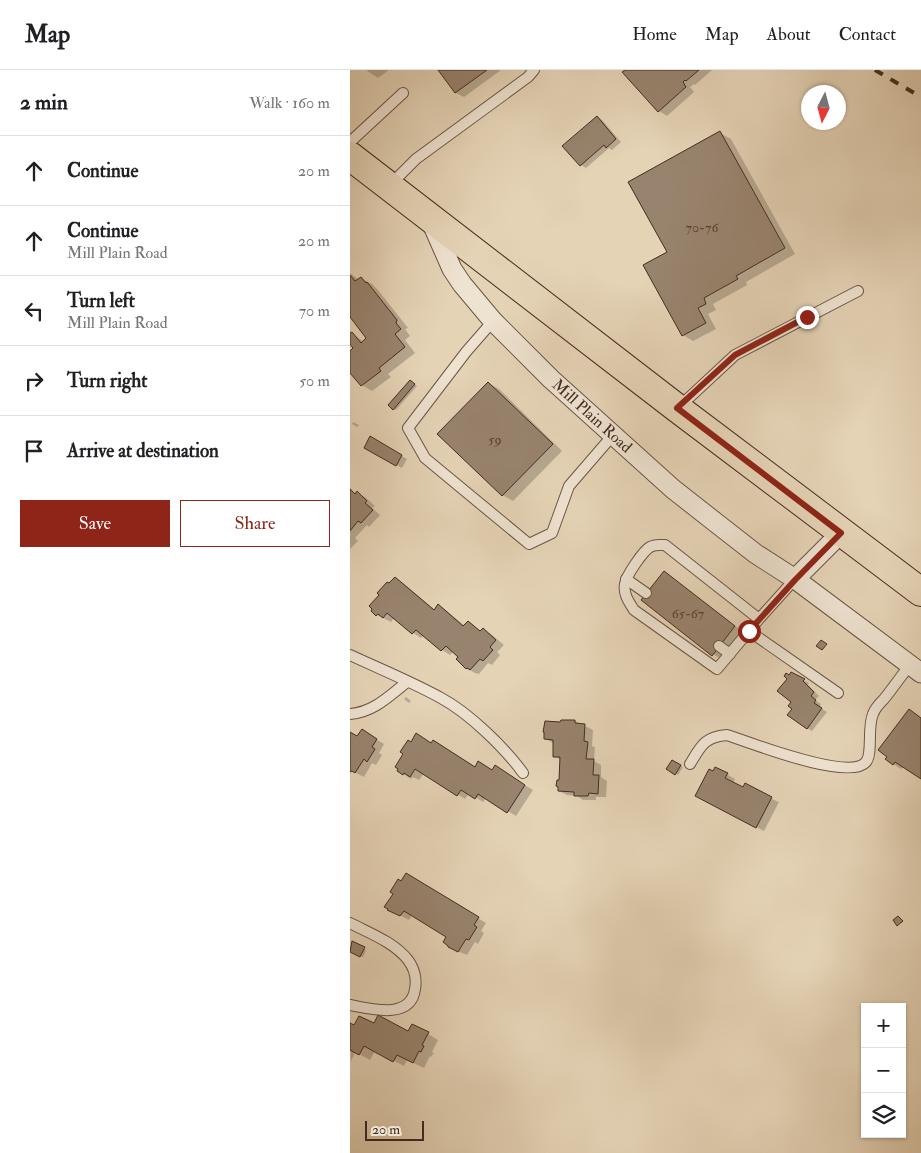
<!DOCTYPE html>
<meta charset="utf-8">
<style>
:root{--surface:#fff;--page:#f6f6f6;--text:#202124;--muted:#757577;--line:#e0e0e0;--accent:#8f2418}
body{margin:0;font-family:"IM FELL Double Pica",serif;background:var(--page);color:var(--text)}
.controls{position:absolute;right:15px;bottom:15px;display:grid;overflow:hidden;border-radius:0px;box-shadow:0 1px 4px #0004}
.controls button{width:45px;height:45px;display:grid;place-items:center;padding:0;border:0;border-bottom:1px solid var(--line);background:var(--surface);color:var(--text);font:25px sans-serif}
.compass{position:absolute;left:451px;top:15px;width:45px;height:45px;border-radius:50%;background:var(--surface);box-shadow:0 1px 4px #0004;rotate:186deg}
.scale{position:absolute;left:15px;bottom:12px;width:59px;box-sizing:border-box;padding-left:5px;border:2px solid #442c20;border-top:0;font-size:14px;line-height:18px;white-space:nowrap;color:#442c20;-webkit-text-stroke:4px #eee2d0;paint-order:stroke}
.stop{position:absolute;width:15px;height:15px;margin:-11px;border:4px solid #8f2418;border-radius:50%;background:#fff}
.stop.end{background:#8f2418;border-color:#fff;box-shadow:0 1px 5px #0008}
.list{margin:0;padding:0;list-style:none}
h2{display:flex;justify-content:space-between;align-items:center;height:65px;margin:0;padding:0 20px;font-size:21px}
h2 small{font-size:16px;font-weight:400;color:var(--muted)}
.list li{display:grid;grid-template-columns:32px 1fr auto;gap:15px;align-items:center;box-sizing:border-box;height:70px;padding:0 20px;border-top:1px solid var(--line)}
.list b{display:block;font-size:19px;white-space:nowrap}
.list p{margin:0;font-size:16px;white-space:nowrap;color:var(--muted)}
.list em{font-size:16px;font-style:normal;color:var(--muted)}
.actions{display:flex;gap:10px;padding:15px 20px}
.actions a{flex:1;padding:11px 0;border:1px solid var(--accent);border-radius:0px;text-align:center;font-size:18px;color:var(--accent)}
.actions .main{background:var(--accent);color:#fff}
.icon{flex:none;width:28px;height:28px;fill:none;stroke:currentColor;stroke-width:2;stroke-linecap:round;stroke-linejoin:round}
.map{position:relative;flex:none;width:571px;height:1083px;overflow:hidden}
header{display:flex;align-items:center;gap:30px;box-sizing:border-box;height:70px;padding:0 25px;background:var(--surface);border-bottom:1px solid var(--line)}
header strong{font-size:24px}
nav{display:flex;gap:28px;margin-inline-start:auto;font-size:18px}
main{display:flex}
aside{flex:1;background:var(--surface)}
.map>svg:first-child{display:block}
.shadow{fill:#0003}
.building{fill:#98836e;stroke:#442c20}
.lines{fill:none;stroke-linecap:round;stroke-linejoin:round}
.lane-casing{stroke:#6c5646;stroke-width:12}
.street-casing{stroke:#6c5646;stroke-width:21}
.primary-casing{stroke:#442c20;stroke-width:30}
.lane{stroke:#eee2d0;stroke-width:10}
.street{stroke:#eee2d0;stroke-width:19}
.primary{stroke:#e5d3b6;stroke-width:28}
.rail{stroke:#442c20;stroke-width:4;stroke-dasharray:9 9;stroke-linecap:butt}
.route{stroke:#8f2418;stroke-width:6}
.labels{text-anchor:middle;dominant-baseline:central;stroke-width:4.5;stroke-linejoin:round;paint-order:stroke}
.number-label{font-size:14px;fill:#594234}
.street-label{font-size:16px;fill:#442c20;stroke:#eee2d0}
</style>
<header>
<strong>Map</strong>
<nav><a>Home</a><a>Map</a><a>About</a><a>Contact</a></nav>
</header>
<main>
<aside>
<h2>2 min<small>Walk · 160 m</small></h2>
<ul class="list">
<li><svg class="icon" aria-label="ahead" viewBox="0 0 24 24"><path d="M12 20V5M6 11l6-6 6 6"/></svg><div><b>Continue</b></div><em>20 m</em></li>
<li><svg class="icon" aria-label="ahead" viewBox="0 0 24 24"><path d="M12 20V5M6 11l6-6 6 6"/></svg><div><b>Continue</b><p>Mill Plain Road</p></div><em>20 m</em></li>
<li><svg class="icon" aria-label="left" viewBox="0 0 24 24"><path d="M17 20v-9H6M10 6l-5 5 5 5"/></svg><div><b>Turn left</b><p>Mill Plain Road</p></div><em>70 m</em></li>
<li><svg class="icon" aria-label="right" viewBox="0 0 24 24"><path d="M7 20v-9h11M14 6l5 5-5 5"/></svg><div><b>Turn right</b></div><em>50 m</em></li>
<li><svg class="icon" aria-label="arrive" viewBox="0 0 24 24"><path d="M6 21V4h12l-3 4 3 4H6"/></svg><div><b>Arrive at destination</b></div></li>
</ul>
<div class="actions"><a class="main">Save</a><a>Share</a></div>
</aside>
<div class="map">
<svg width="571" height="1083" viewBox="0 0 571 1083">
<rect width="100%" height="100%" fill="#e5d3b6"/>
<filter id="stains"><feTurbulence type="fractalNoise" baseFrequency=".004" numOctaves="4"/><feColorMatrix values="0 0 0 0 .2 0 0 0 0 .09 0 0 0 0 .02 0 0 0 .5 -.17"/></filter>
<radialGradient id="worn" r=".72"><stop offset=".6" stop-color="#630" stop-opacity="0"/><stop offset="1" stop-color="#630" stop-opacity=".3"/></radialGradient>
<g class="shadow">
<path d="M16,0H39L28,8Z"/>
<path d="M89,0H151L114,27L106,23Z"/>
<path d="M276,0H362L345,15L344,14L340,17L344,22L317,46L309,41Z"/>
<path d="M247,47L252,50L271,72L262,80L259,78L236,98L231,95Z"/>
<path d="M370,63L381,69L445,184L396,212L397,215L363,234L366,240L358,244L366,259L343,271L333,265L318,183Z"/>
<path d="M0,203L9,210L11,208L22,214L28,220L58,258L55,259L60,266L55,270L65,283L38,304L41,307L22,321L12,315L0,301V282L5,278L0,272V265L2,263L14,272L18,268L0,247Z"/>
<path d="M63,313L67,316L46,340L43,339Z"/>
<path d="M138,313L149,319L212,381L163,431L152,425Z"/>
<path d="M3,352L9,355L7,357L2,354Z"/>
<path d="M21,368L57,389L52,398L15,378Z"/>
<path d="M0,418L6,424L15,427L25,436L22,438L30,445L19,457L17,455L5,468L8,471L0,479Z"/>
<path d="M314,502L392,561L371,589L363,584Z"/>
<path d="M45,508L53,513L85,540L89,536L97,541L115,556L118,552L131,562L133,560L141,564L154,575L147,582L150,585L142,595L138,593L129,604L125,603L116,598L110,587L104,581L100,585L92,580L74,565L71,568L63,563L44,548L41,552L27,545L39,515Z"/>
<path d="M442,604L459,613L458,615L469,626L465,630L471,634L469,637L477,642L462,661L457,658L444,639L440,606Z"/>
<path d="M56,627L61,631L59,633L54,629Z"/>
<path d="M571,648L566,705L553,697L551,699L543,694Z"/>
<path d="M225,651L243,660L242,676L245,677L244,691L251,695V707L257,711L256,727H246V730H233L227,726L217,725L209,721L211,690L204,686L203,673L195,668Z"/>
<path d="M12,661L34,674L29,683L32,685L26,695L22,693L14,707L0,700V663L8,668Z"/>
<path d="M82,674L125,698L153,702L183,720L166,746L136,728L133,732L119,723L115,729L74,703L69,710L63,707L61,709L49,701Z"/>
<path d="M323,691L333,697L328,705L318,699Z"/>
<path d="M366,698L385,709L383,713L429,732L414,761L354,730Z"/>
<path d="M56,805L136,853L131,861L134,863L128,874L125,872L117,885L107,881L98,866L62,845L59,850L47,844L51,813Z"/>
<path d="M2,873L16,880L13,887L0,880Z"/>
<path d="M0,954L5,957L24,955L58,962L78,964L88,970L82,982L84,983L81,987L80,986L74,998L57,990L54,996L25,981L20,990L5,982L1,991Z"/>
</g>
<g class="building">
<path d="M88,0H137L105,23Z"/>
<path d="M275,0H349L336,11L335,10L333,12L336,17L308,42L272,2Z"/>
<path d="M247,46L266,69L256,78L254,75L230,96L212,76Z"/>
<path d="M370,61L435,178L386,206L388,209L354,228L356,234L348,238L356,253L332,266L293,195L317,182L278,112Z"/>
<path d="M0,205L5,211L11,207L16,213L17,212L47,250L46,253L51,259L45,264L55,277L29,298L31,301L11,316L0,303V281L3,278L0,274V263L2,262L11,273L16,268L0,247Z"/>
<path d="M60,310L65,314L43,340L38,335Z"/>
<path d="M138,312L203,374L152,426L87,364Z"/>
<path d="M20,366L52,385L46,396L14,378Z"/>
<path d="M0,419L5,424L7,421L17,431L15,433L23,440L11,453L8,451L0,461Z"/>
<path d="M314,501L385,556L362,586L291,530Z"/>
<path d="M45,507L84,540L88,534L113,556L118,551L130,561L133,558L146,570L140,577L143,580L133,591L130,589L120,600L117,598L116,599L106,589L108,587L96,576L91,581L66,560L62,564L37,543L33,548L28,544L26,546L21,541L22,539L19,536L29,525L27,523L37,512L39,513Z"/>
<path d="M471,570L477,574L472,580L466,576Z"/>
<path d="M441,602L455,609L453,611L464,622L461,626L466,630L464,633L472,638L457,659L437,645L442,639L438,636L441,632L427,621L437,609L434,606L436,603L439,605Z"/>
<path d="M559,639L571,648V709L545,692L543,695L535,689L537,687L528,680Z"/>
<path d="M211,650H225V653L235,654L234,671L238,672L236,689H244L243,705H249L248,724L239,723L238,726H224V722L208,721V717L206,716L207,710H209L210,687H203V670L194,669V662H193L195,651L210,652Z"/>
<path d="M12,659L27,669L22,677L25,679L17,692L14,689L5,703L2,701L0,702V662L7,666Z"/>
<path d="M66,663L81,673L83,670L125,697L128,691L142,700L145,695L175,715L157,743L128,724L125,729L111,720L107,726L65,699L60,707L54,703L53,705L47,701L48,699L45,697L53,684L50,682L58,670L61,672Z"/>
<path d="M322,690L331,695L325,705L316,699Z"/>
<path d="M365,697L378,703L375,708L393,717L395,713L422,727L406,758L345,726L359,699L363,701Z"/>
<path d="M56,803L129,847L124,855L127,857L119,870L116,869L108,882L98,877V876L93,872L96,867L54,841L50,846L37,840L38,839L34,837L43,824L40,822L48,809L51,811Z"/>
<path d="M548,846L553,851L547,856L543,850Z"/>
<path d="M2,871L15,877L10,887L0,882Z"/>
<path d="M28,945L58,961L62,954L79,962L72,975L74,976L71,982L69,981L63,993L47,985L43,992L14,976L9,985L0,980V953L4,955L9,946L24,953Z"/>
</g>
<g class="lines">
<g class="lane-casing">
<g id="lane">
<path d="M0,72L53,23"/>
<path d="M40,115L66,89L178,7L184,0"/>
<path d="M143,251L116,282L58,358L75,388L179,474L202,463L219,416L263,365"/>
<path d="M328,338L385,285L508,221"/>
<path d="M276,509L296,523"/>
<path d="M409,549L315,475C309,475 305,474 300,477C293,481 276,506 275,514C273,524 279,532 284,540L367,599L409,549L445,509"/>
<path d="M399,561L488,623"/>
<path d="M369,576L380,584"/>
<path d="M0,585C30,599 62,612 91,628C119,643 155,678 173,703"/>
<path d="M0,644C24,642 39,626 57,612"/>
<path d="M340,694C351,676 354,667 377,665C399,672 499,712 516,692C523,684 517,658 523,644C525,638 530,633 534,629C543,618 551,606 560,595"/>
<path d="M0,853C19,863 44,872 58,890C64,898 67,909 65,919C61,950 21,939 0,935"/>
</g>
</g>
<g class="street-casing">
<g id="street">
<path d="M80,149L102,199L112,214L143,251L201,309L323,419L365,452L406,484L445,509L571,603"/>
<path d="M445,509L491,463"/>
</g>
</g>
<g class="primary-casing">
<path id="primary" d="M0,86L327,338L571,522"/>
</g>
<use href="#lane" class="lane"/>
<use href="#street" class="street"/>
<use href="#primary" class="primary"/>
<path class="rail" d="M525,0L571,27"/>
</g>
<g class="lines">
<path class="route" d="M399,561L445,510L491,463L327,338L385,285L457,247"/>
</g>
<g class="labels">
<g class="number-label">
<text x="352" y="157">70-76</text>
<text x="145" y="369">59</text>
<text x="338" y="543">65-67</text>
</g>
<g class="street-label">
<text transform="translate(242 346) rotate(42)">Mill Plain Road</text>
</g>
</g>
<rect width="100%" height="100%" filter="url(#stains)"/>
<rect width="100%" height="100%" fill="url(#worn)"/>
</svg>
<div class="controls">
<button>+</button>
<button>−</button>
<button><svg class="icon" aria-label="layers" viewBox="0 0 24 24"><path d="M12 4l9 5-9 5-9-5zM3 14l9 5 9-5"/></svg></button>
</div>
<svg class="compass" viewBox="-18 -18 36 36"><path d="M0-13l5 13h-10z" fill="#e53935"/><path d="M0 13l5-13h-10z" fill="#757577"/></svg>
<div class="scale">20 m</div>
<div class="stop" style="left:399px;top:561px"></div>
<div class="stop end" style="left:457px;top:247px"></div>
</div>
</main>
